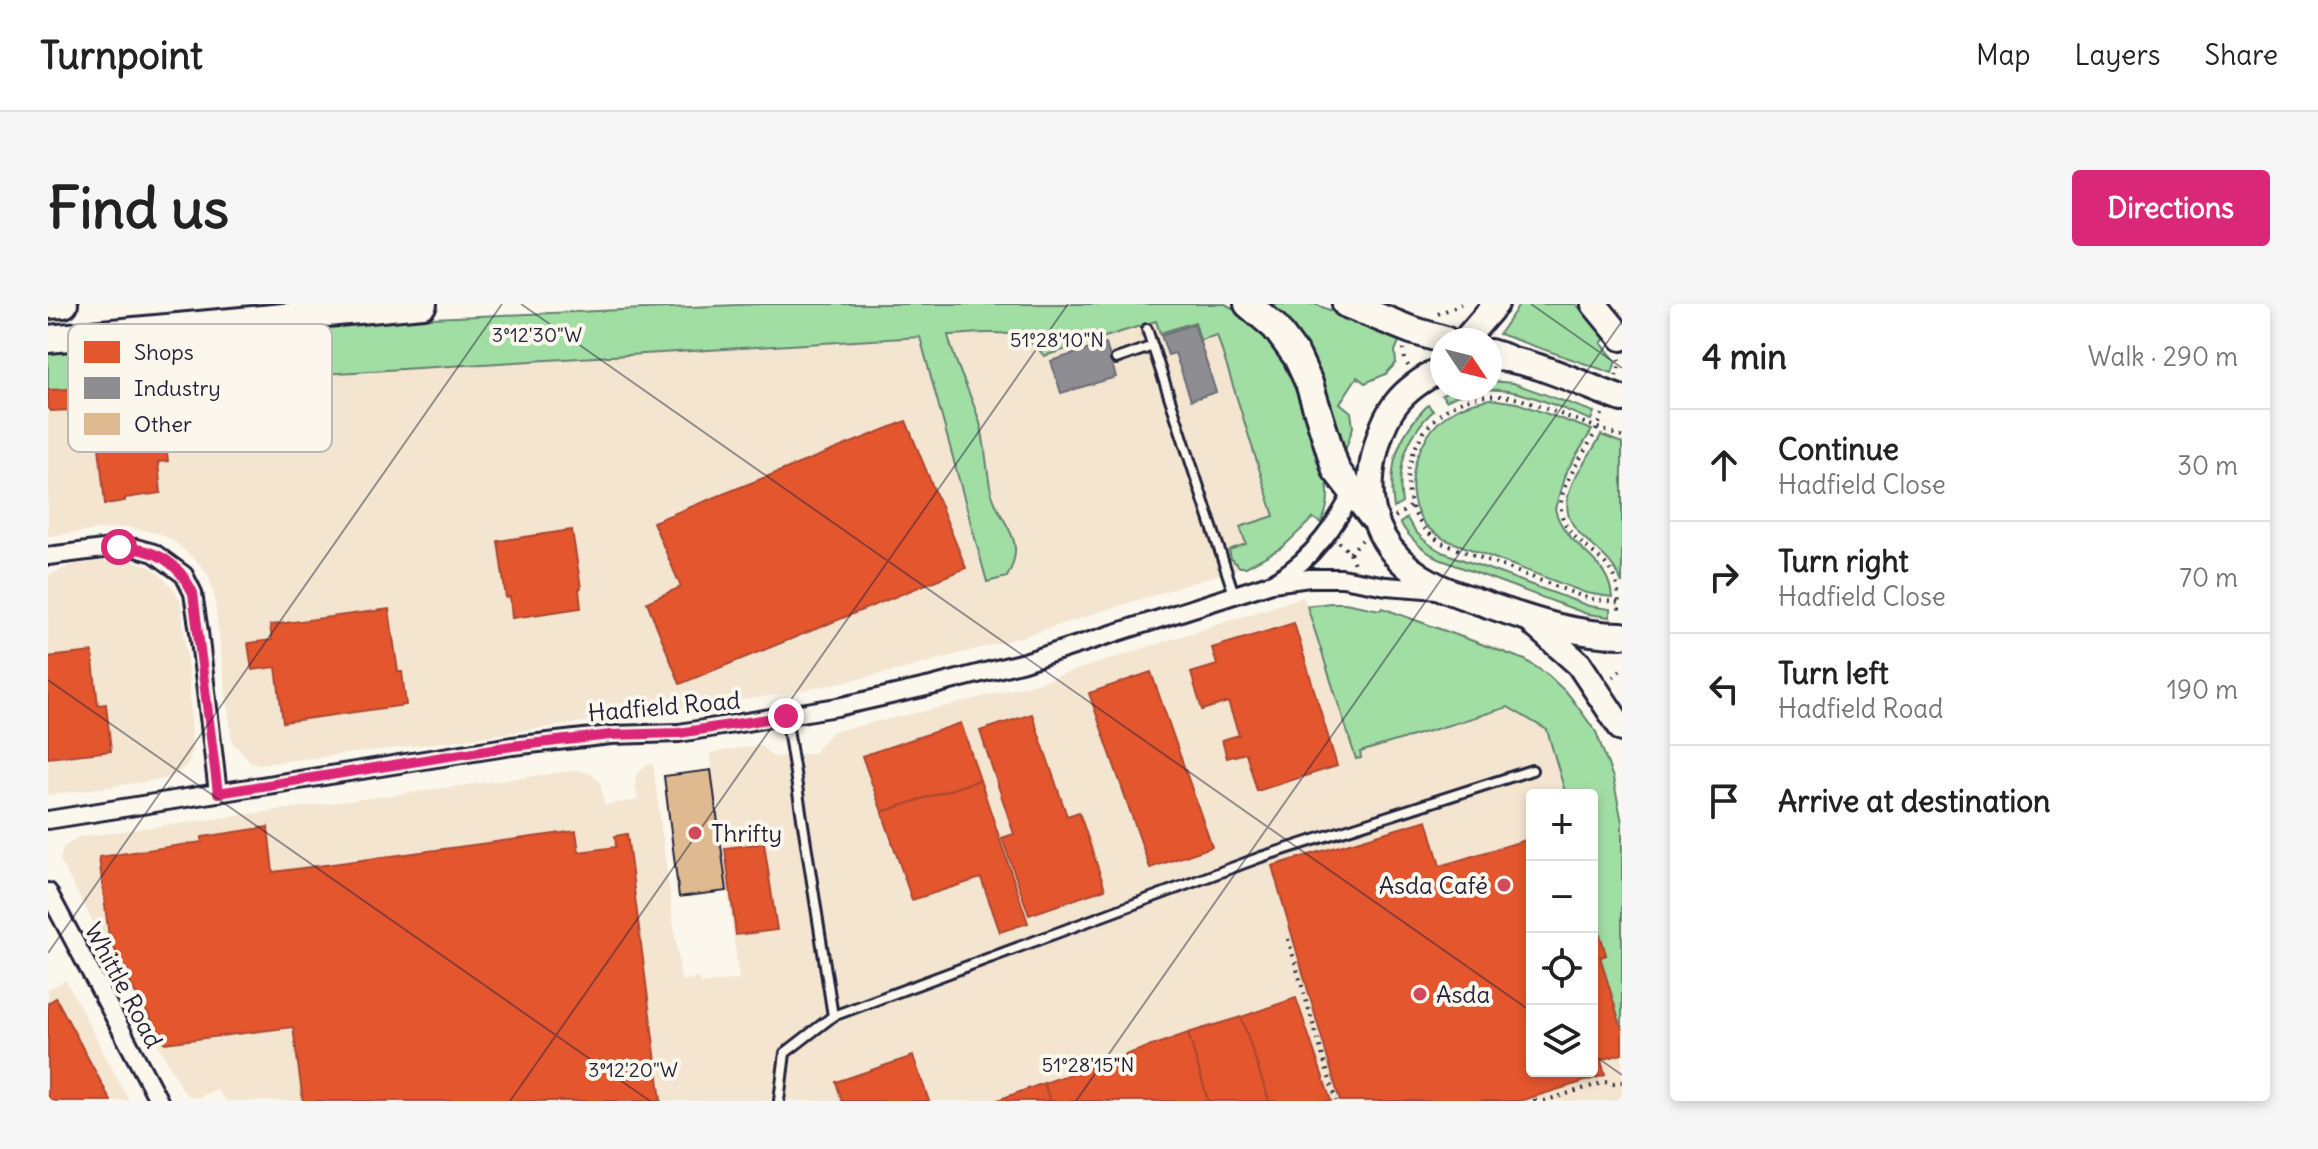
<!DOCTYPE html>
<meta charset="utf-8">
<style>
:root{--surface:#fff;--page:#f6f6f6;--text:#222;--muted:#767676;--line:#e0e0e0;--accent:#db2777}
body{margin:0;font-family:Delius,sans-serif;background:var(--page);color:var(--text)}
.controls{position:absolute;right:24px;bottom:24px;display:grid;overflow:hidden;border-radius:8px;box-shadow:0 4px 12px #0003}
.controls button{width:72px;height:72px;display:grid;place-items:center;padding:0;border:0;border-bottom:2px solid var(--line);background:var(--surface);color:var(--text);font:40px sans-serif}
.compass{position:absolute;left:1382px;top:24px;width:72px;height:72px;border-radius:50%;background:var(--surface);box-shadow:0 4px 12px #0003;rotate:125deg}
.stop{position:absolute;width:24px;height:24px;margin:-18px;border:6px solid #db2777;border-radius:50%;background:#fff}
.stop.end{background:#db2777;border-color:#fff;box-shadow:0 2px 8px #0008}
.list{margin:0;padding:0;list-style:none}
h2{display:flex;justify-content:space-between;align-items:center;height:104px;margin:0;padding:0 32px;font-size:34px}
h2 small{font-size:26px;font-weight:400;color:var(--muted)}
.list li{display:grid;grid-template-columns:52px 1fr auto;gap:24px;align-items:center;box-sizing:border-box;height:112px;padding:0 32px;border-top:2px solid var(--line)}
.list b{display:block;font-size:30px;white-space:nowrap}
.list p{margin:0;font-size:26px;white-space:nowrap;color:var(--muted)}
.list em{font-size:26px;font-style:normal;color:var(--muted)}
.icon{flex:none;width:44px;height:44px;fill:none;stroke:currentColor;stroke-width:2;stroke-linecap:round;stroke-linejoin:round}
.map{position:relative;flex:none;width:1574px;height:797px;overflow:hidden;border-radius:8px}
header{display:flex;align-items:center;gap:48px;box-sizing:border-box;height:112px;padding:0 40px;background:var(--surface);border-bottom:2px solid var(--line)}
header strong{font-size:38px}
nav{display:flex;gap:44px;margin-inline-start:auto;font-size:28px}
.intro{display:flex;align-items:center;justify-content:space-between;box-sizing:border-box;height:192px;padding:0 48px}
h1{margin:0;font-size:56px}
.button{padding:20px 36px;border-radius:8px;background:var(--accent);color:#fff;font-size:28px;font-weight:700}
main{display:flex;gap:48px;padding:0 48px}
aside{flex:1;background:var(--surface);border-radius:8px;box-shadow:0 4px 12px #0003}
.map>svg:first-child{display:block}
.built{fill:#f3e5d0;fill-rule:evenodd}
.green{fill:#a1dea4;stroke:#628070;stroke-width:2}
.shops{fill:#e4572e;stroke:#aa4732;stroke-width:2}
.industry{fill:#8d8d92;stroke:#6d6d78;stroke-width:2}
.building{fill:#dfba90;stroke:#22223b;stroke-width:2}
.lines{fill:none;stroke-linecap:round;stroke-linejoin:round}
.service-casing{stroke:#22223b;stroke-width:14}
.minor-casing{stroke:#22223b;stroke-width:22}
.secondary-casing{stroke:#22223b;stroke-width:30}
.primary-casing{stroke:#22223b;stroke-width:32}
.path{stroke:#22223b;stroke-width:4;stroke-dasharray:2 6;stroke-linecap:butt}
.service{stroke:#fbf7ec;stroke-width:8}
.minor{stroke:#fbf7ec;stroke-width:16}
.secondary{stroke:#fbf7ec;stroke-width:24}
.primary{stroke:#fbf7ec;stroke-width:26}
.route{stroke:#db2777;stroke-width:10}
.ticks{fill:none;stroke:#22223b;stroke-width:2;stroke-opacity:0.45}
.poi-dot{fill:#d1495b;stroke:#fbf7ec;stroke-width:3}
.labels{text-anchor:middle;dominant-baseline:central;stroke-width:8;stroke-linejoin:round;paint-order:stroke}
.street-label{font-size:24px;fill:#22223b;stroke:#fbf7ec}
.poi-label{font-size:24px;fill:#22223b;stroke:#fbf7ec;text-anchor:start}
.key{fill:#fbf7ec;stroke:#bab7b7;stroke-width:2}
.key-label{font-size:22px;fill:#22223b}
.ticks-label{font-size:20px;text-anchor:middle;fill:#22223b;stroke:#fbf7ec;stroke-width:8;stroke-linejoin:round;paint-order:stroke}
</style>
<header>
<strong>Turnpoint</strong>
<nav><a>Map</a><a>Layers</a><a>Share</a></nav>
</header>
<div class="intro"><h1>Find us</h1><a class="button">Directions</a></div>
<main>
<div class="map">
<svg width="1574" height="797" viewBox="0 0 1574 797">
<rect width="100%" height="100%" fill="#fbf7ec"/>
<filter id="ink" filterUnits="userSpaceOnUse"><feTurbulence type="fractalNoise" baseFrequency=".0125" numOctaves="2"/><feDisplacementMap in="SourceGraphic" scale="16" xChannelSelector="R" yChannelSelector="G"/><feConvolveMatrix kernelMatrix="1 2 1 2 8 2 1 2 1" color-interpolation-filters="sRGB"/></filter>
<g filter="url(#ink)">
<g class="built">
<path d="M1108,17L1113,29L1147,18L1169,31L1226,212L1198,240L1194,263L973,333L856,365L742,389L366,442L212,460L203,458L184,438L166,290L160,271L152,260L124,236L113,230L95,226L77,223L0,232V85L872,33L967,23L996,52Z"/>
<path d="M69,256L89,258L105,264L128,287L133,300L141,374L144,445L141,458L128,471L117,475L0,491V272L23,261Z"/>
<path d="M1255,293L1260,302L1297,299L1332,306L1334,304L1451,344L1477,356L1500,371L1521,391L1536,410L1558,451L1574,518V797H178L169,785L150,794L141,792L134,785L12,556L15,544L30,533L531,466L543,470L552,478L556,501L590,496L587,477L589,470L598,461L605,460L633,677L650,674L653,680L691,675L662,449L712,441L725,453L766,449L783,428L908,400L988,379ZM1484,491H1544V767H1484Z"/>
<path d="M18,676L81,797H0V685Z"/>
</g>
<g class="green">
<path d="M712,0H1177C1232,27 1254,87 1269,141C1277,169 1287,192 1273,219L1265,214L1235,243L1198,263H1192L1183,255L1181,246L1198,240L1192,223L1226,212L1169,31L1152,36L1147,18L1112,29L1108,17L996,52C973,20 935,30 900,31C907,62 923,89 932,119C938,141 938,165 943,187C952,222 981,233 959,273L939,278L872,33L0,87V44L290,18Z"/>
<path d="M1217,0H1267L1352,35L1347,47L1348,59L1338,70L1317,79L1309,73L1292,99L1303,108L1305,123L1297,147H1294Z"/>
<path d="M1472,0H1528L1558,33L1553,39L1568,57L1564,69L1451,30Z"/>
<path d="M1442,77L1465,79L1546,108L1543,116C1496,98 1447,69 1398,97L1394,91L1407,84H1442Z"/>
<path d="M1442,95L1469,99L1544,126L1517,170L1507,205C1517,245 1561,252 1564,293L1538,289L1396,235C1387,229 1378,224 1373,215C1353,182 1370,130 1401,110C1413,101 1428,98 1442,95Z"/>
<path d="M1380,101L1385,107C1358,132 1348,162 1354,199L1346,204C1340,161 1349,132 1380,101Z"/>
<path d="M1553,131L1574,139V280C1562,238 1502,233 1524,180C1531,163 1545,148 1553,131Z"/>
<path d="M1359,214C1367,230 1378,239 1394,248L1541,302L1562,305V313L1539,310L1391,255C1374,246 1362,235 1352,219Z"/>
<path d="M1282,299H1297L1332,306L1334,304L1477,356L1500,371L1521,391L1548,428L1565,474L1574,518V726L1552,653L1558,651L1544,606V491H1518L1499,426L1460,403L1312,448L1313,454L1308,455L1259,302Z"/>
</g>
<g class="shops">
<path d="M111,81L120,157L110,158L113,189L77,194V197L57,200L47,105L3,107L0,103V86L45,84L46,88Z"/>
<path d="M858,117L918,264L632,380L599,298L633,283L605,218Z"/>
<path d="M524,226L533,284L531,285L533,304L464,314L462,293L458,294L450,237Z"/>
<path d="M341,305L350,368H354L358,401L235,418L228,363L204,366L200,339L224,336L222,321Z"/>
<path d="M1246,319L1289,462L1209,487L1198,449L1179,454L1174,436L1191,431L1180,398L1154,406L1143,369L1169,361L1164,344Z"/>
<path d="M44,348L50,401L58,400L63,447L0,454V353Z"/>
<path d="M1103,368L1164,543L1102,564L1041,389Z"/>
<path d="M984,410L1019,512L1031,508L1057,585L981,611L954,534L966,530L932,427Z"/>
<path d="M913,419L932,476L834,508L814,452Z"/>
<path d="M932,476L980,619L952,628L933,574L864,596L834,508Z"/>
<path d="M1379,516L1392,562L1484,534V767H1544L1545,606L1558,651L1552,653L1574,726V750L1553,756L1557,771L1472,797H1292L1224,562Z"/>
<path d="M220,523L225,568L528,527L531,548L568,543L567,532L579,530L613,797H255L245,723L117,739L85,685L61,633L51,553L154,538V533Z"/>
<path d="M716,539L729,626L688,631L677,544Z"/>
<path d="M8,694L63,797H0V699Z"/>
<path d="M1248,694L1283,797H1221L1193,713Z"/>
<path d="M1193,713L1221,797H1160L1140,729Z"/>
<path d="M1140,729L1160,797H1002L996,779Z"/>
<path d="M865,752L881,797H794L788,778Z"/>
<path d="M996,779L1002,797H947Z"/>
</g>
<g class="industry">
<path d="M1146,20L1168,88L1143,96L1127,49L1120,51L1113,31Z"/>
<path d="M1058,40L1068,73L1013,89L1003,57Z"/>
</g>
<path class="building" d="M663,466L679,587L631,593L616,472Z"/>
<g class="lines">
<g class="service-casing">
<g id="service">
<path d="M1099,25L1186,290"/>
<path d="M1068,55L1105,42"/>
<path d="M738,412L785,712"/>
<path d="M731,797L737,749L785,712L1213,553L1484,466"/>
</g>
</g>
<g class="minor-casing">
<g id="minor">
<path d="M0,252L71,243L88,244L106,249L136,271L145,289L151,328L170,489"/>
<path d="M1229,276C1266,254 1289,219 1308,182"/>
<path d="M0,516L464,442L563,431L631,429L789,403L883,382L976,358L1224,279L1262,274H1294L1338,282L1391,286"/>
<path d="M0,588L111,797"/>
</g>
</g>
<g class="secondary-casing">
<g id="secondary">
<path d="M1546,0L1574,34"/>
<path d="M1417,36L1448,0"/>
<path d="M1442,53C1488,56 1531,80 1574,95"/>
<path d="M1394,65C1352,86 1336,107 1326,153C1314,209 1334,253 1386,280C1404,290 1424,295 1443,302C1486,317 1528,331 1574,331"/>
<path d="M1487,321L1531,360L1574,425"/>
</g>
</g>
<g class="primary-casing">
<g id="primary">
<path d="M1200,0L1227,23L1249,53L1261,79L1288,166L1324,212"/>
<path d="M1298,0L1363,26L1397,36"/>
<path d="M0,1L16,0"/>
<path d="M0,35L375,0"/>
<path d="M1442,49L1458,54"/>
</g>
</g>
<g class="path">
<path d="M1390,10L1413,0"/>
<path d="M1356,45L1357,57L1361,63"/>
<path d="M1568,72L1573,58L1571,54"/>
<path d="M1554,110C1546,142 1514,172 1513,200C1511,233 1549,245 1564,268C1571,280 1571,298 1571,311"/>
<path d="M1574,133L1472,95C1449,90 1427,90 1406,101C1355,128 1340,207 1394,239L1541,295L1574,299"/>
<path d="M1347,213L1362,203"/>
<path d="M1291,238L1302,249L1306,260"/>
<path d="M1302,249L1314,236"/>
<path d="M1565,373L1574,365"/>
<path d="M1240,635L1288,797"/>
<path d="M1487,797V792"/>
<path d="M1496,797L1557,778L1565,780L1574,778"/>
</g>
<use href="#service" class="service"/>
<use href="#minor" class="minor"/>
<use href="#secondary" class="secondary"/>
<use href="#primary" class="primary"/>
</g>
</g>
<g class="lines" filter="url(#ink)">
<path class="route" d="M71,243C107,245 129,256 145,289L170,489L464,442L563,431L631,429L738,412"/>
</g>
<path class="ticks" d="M473,0L1484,708M1483,0L1574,64M0,376L602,797M0,649L454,0M1544,750L1574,771M462,797L1020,0M1028,797L1574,17"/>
<g class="poi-dot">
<circle cx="647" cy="529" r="8"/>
<circle cx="1456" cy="581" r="8"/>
<circle cx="1372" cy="690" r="8"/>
</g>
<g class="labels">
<g class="street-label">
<text transform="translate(616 402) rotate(-5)">Hadfield Road</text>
<text transform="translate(76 681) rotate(62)">Whittle Road</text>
</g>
<g class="poi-label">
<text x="663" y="529">Thrifty</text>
<text x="1440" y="581" text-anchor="end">Asda Café</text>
<text x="1388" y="690">Asda</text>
</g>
</g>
<rect x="20" y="20" width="264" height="128" rx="12" class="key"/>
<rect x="36" y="37" width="36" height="22" fill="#e4572e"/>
<rect x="36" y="73" width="36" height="22" fill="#8d8d92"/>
<rect x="36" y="109" width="36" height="22" fill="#dfba90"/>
<g class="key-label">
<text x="86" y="56">Shops</text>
<text x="86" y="92">Industry</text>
<text x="86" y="128">Other</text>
</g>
<g class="ticks-label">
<text x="489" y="38">3°12'30"W</text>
<text x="1009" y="43">51°28'10"N</text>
<text x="1040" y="768">51°28'15"N</text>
<text x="585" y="773">3°12'20"W</text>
</g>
</svg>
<div class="controls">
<button>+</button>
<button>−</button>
<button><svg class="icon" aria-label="locate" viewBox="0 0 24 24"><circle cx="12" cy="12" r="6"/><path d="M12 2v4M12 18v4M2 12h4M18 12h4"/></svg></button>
<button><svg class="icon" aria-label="layers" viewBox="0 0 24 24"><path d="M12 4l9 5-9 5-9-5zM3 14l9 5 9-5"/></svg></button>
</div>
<svg class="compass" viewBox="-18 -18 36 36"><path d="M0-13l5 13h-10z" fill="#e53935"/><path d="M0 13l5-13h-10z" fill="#767676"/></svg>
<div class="stop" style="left:71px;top:243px"></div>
<div class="stop end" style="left:738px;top:412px"></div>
</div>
<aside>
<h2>4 min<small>Walk · 290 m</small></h2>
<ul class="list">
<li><svg class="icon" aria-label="ahead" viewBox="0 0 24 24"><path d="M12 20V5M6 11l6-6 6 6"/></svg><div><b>Continue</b><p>Hadfield Close</p></div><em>30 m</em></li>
<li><svg class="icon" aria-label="right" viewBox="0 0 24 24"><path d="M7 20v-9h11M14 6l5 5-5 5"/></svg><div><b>Turn right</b><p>Hadfield Close</p></div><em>70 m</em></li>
<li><svg class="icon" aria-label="left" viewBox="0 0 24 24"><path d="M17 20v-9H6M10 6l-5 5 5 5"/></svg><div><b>Turn left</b><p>Hadfield Road</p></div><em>190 m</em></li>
<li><svg class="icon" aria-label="arrive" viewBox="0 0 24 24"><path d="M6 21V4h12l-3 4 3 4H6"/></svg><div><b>Arrive at destination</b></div></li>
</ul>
</aside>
</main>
